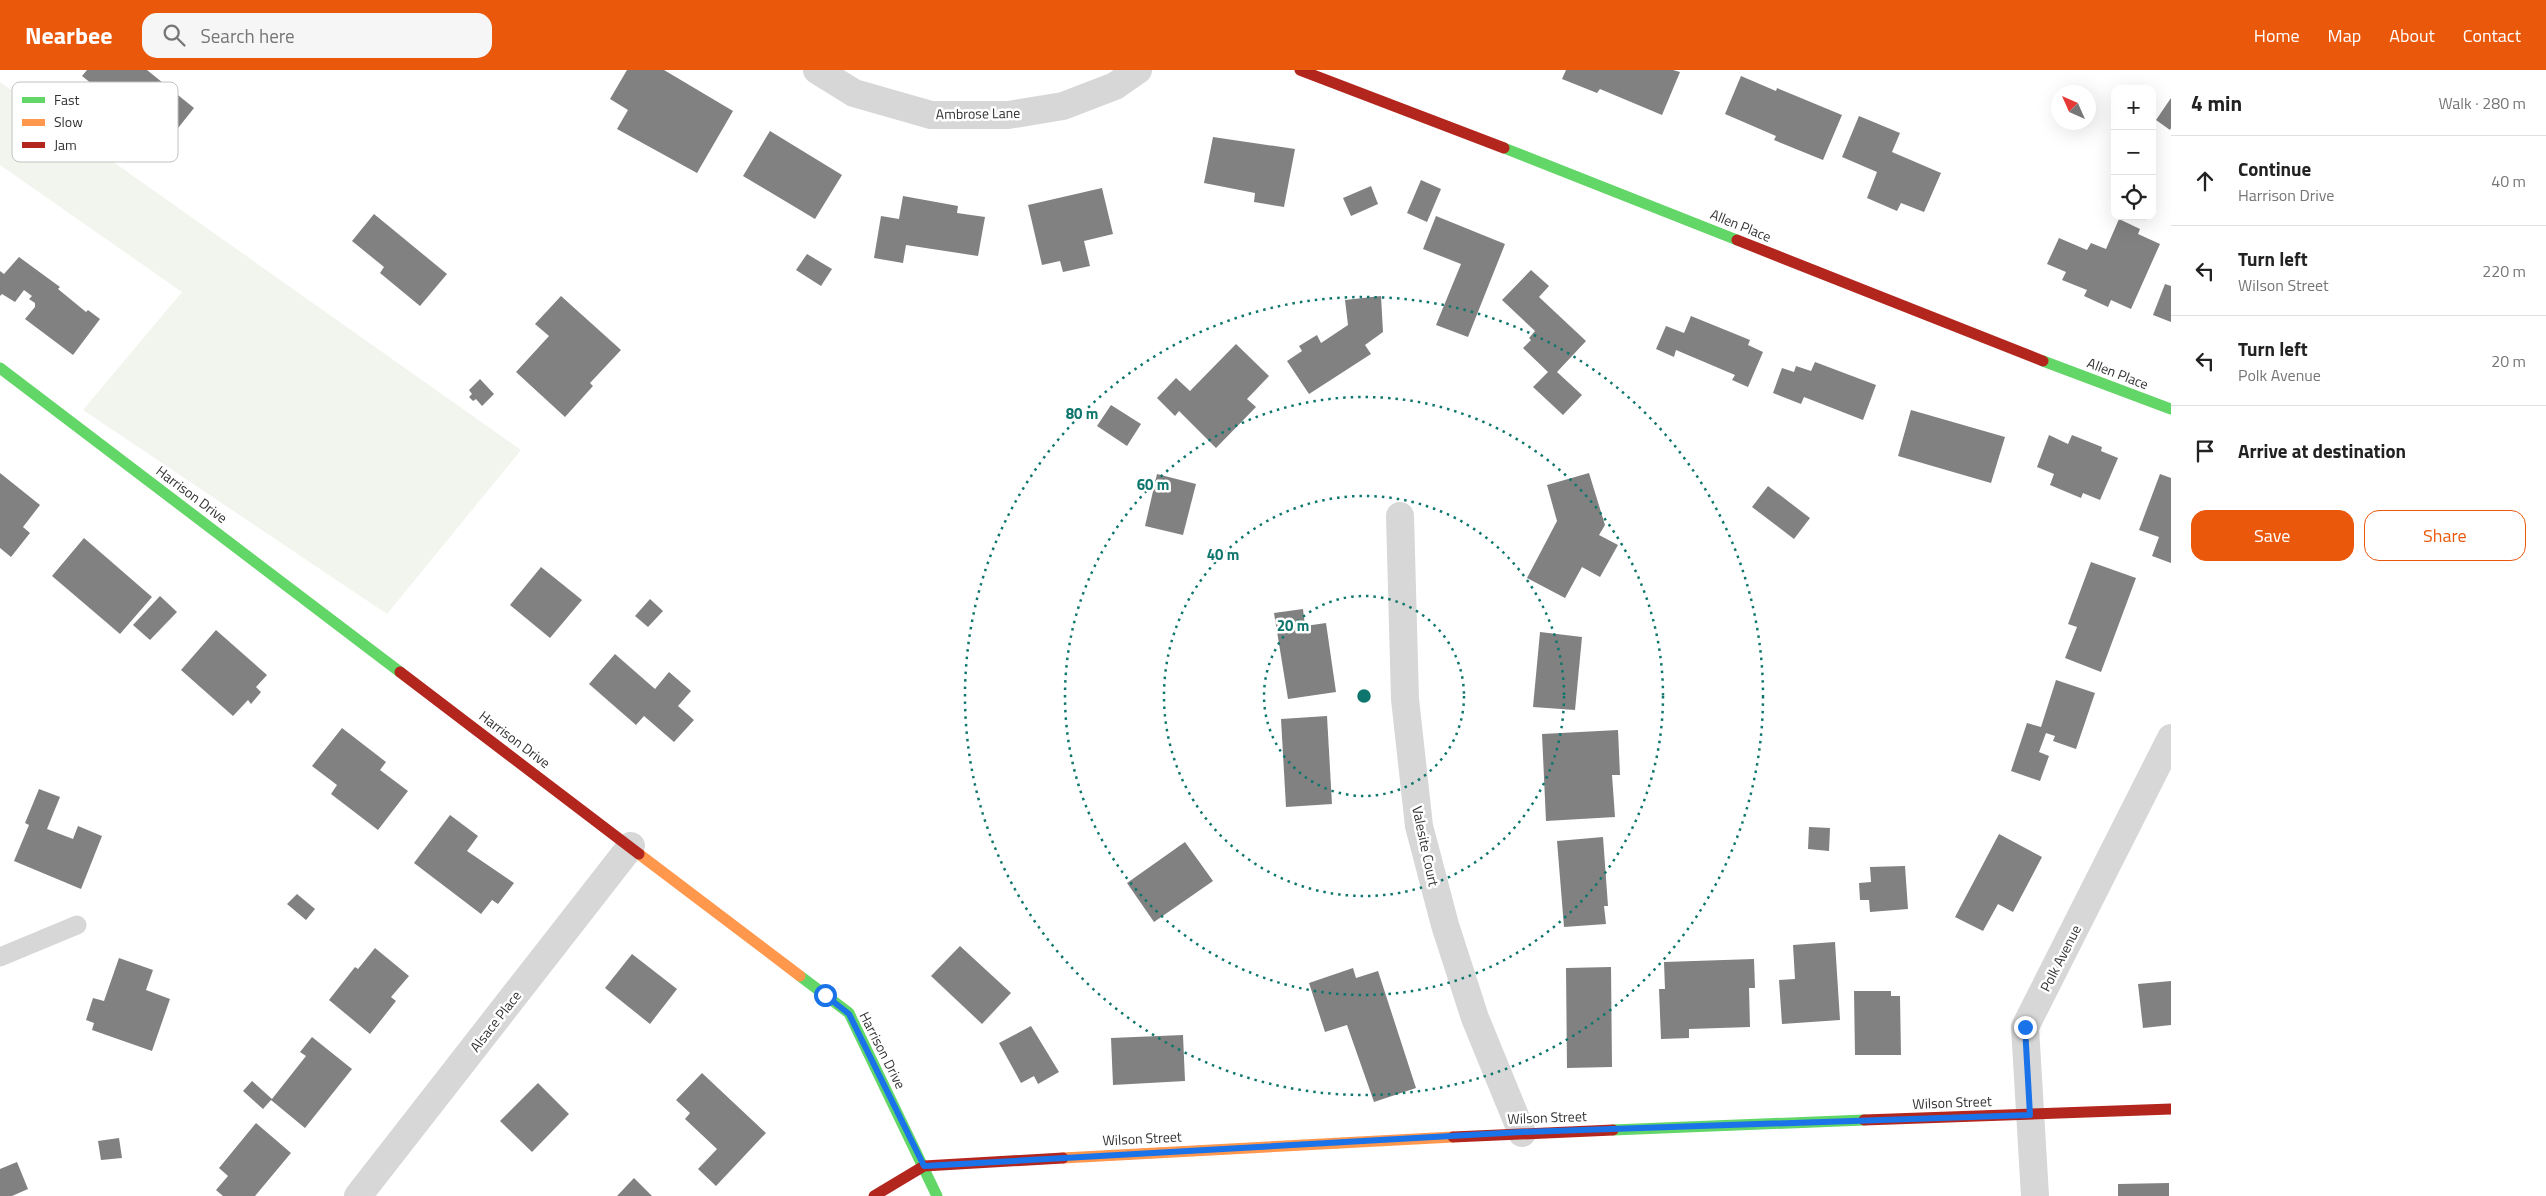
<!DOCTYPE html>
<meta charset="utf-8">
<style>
:root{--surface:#fff;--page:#f6f6f6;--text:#222;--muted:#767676;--line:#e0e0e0;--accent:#ea580c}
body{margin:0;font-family:"Titillium Web",sans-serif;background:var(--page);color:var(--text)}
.controls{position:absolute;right:15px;top:15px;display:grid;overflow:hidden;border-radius:10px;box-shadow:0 5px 20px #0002}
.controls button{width:45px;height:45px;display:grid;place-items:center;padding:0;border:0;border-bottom:1px solid var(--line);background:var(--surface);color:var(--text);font:25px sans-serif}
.compass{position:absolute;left:2051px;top:15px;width:45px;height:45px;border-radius:50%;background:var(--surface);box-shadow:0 5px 20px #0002;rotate:315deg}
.stop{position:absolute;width:15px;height:15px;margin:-11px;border:4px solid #1a73e8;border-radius:50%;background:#fff}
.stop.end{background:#1a73e8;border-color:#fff;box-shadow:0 1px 5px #0008}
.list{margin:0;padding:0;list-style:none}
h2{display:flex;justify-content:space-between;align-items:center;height:65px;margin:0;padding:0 20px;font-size:21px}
h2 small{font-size:16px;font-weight:400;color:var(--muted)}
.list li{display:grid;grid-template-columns:32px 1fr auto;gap:15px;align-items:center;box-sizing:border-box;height:90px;padding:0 20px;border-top:1px solid var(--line)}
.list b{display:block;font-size:19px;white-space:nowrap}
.list p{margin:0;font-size:16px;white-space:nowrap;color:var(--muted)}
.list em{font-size:16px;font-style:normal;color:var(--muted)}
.actions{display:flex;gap:10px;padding:15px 20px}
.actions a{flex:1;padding:11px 0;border:1px solid var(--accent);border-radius:15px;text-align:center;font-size:18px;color:var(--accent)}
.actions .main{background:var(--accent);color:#fff}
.icon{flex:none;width:28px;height:28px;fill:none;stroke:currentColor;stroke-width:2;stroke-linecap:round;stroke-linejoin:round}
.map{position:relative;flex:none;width:2171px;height:1126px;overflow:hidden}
header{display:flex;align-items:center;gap:30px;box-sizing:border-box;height:70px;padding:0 25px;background:var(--accent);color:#fff}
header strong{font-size:24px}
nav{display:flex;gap:28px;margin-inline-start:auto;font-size:18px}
.search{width:350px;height:45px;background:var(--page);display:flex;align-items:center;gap:12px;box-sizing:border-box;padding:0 18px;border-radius:15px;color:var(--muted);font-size:19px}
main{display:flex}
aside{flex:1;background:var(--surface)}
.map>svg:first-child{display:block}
.green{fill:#f1f5ed}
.building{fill:#818181}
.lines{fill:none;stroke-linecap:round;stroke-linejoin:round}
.lane{stroke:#d7d7d7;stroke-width:19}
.street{stroke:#d7d7d7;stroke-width:28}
.fast{stroke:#63d668;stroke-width:11}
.slow{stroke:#ff974d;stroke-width:11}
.jam{stroke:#b3261e;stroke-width:11}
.route{stroke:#1a73e8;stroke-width:6}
.ring{fill:none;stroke:#0f766e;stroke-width:2.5;stroke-dasharray:2.5 5}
.labels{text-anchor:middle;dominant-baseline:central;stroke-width:5;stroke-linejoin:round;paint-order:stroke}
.street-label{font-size:14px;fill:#333;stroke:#fff}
.key{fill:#fff;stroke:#c2c2c2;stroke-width:1}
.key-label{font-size:14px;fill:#333}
.centre{fill:#0f766e;stroke:#fff;stroke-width:2.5}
.ring-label{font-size:15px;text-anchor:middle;font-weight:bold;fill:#0f766e;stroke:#fff;stroke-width:5;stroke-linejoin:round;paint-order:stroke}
</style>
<header>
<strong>Nearbee</strong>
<div class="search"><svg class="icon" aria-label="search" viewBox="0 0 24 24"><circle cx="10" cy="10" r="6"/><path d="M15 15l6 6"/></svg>Search here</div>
<nav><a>Home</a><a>Map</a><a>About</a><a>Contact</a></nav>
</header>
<main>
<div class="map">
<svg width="2171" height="1126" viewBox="0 0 2171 1126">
<rect width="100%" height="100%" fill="#fff"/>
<path class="green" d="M0,12L521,380L387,544L83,340L182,222L0,95Z"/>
<g class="building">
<path d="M87,0H147L194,38L163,77L103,30L107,26L82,6Z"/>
<path d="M627,0H664L733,41L697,103L617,59L628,40L610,29Z"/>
<path d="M1566,0H1673L1680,2L1662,45L1600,19L1597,23L1562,9Z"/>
<path d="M1741,6L1776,21L1777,18L1842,45L1823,90L1774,70L1776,66L1725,44Z"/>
<path d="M2171,28V58L2170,60L2156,50Z"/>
<path d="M1859,46L1900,63L1892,82L1941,103L1924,142L1901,133L1897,141L1867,128L1877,102L1842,87Z"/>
<path d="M770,61L842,105L815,149L743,106Z"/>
<path d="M1213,67L1295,79L1284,137L1254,132L1255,123L1204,113Z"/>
<path d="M1421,110L1441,119L1427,152L1407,143Z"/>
<path d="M1371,116L1378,134L1351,146L1343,128Z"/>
<path d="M1102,118L1113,164L1084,171L1090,196L1063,202L1060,191L1042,195L1028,135Z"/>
<path d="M903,126L958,136L957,143L985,147L978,186L906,175L903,193L874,188L881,146L899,149Z"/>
<path d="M374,144L447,204L420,236L380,203L384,197L352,171Z"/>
<path d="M1436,146L1505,174L1468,267L1436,255L1461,194L1423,179Z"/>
<path d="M2119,149L2140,159L2138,164L2160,174L2131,239L2111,230L2108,237L2084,226L2087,220L2062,210L2066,202L2047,194L2059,168L2087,180L2091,173L2106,179Z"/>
<path d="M807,184L832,199L821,216L796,200Z"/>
<path d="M19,187L60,217L58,219L86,242L88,240L100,249L73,285L25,249L35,237V233L29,229L32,226L24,220L15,232L2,224L0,226V201L4,204Z"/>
<path d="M1531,200L1549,216L1539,227L1586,271L1557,302L1582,325L1563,345L1533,317L1548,302L1523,278L1531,270L1529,268L1535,261L1502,230Z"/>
<path d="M2165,214L2171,216V252L2153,245Z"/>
<path d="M561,226L621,280L590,313L593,316L565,347L516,302L549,266L535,254Z"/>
<path d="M1381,226L1383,262L1365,275L1371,284L1309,324L1287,291L1302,281L1299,276L1317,265L1321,273L1348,255L1345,230Z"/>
<path d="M1691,246L1750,270L1748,275L1763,282L1748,317L1732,310L1735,305L1676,280L1674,287L1656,279L1666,256L1684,263Z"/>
<path d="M1236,274L1269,306L1247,329L1256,337L1216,378L1179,341L1175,346L1157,328L1176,308L1190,321Z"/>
<path d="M1815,292L1876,315L1863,350L1804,327L1801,334L1773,323L1782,298L1794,302L1796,296L1811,301Z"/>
<path d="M480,309L494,324L482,336L476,329L473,331L469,327L472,324L469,320Z"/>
<path d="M1111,335L1141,354L1127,376L1097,356Z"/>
<path d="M1911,340L2005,367L1991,413L1898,386Z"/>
<path d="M2049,365L2068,374L2072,365L2102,377L2101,381L2118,388L2100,430L2083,423L2081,428L2050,415L2054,404L2037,397Z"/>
<path d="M0,403L40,435L23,457L30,463L11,487L0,478Z"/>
<path d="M1589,403L1605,455L1599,465L1618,475L1600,507L1582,497L1565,528L1527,508L1557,451L1547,415Z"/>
<path d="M1157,404L1196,414L1183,465L1145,456Z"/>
<path d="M2160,404L2171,408V493L2152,486L2159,467L2139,460Z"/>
<path d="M1768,416L1810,448L1794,469L1752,437Z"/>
<path d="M84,468L152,527L120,564L52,506Z"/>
<path d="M2091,492L2136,508L2101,602L2065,588L2077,557L2068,554Z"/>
<path d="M541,497L582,530L550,568L510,535Z"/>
<path d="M160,526L177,542L150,570L133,555Z"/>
<path d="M650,529L663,541L648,557L635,546Z"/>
<path d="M1303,539L1305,556L1326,553L1336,622L1288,629L1274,543Z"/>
<path d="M216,560L267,605L256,617L261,622L251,634L248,630L233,646L181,600Z"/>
<path d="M1540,562L1582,567L1575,640L1533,637Z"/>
<path d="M615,584L655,619L669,602L691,621L678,636L694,650L674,672L644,646L636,655L589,614Z"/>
<path d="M2056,610L2095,623L2076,679L2053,671L2055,666L2046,663L2039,682L2049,686L2040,711L2011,701L2027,653L2041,657Z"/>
<path d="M1327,646L1332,734L1286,737L1281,649Z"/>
<path d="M342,658L386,692L380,700L408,721L378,760L331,724L337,715L312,696Z"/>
<path d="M1618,660L1620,705H1612L1615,747L1546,751L1542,664Z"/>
<path d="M39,719L60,727L47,759L73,769L78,756L102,766L81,819L14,791L29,755L25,753Z"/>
<path d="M450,745L478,766L467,781L514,813L498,834L492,830L481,844L414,793Z"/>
<path d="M1809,757L1830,758L1829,781L1808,779Z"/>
<path d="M1999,764L2042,787L2013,842L1998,834L1983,861L1955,847Z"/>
<path d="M1603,767L1608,836H1604L1606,854L1564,857L1557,771Z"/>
<path d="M1185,772L1213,811L1154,852L1127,813Z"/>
<path d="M1905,796L1908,839L1870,842L1869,830H1860L1859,813L1871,812L1870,797Z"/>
<path d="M297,824L315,839L306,850L287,834Z"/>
<path d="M1835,872L1840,950L1782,954L1779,910L1795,909L1793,875Z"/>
<path d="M960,876L1011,923L982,954L931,906Z"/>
<path d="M375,878L409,906L391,927L396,931L370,964L329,930L355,897L358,899Z"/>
<path d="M632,884L677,919L650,954L605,918Z"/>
<path d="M119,888L153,900L146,920L170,929L152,981L92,960L94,953L86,950L93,928L104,931Z"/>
<path d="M1754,889L1755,918H1749L1750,957L1689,959V968L1661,969L1659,919H1665L1664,892Z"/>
<path d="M1611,897L1612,997L1567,998L1566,898Z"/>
<path d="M1353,898L1356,908L1378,901L1416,1018L1374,1032L1347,955L1325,962L1309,913Z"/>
<path d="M2171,911V955L2143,958L2138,914Z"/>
<path d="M1854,921H1891V926H1900L1901,985H1855Z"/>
<path d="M1031,956L1059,1002L1038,1014L1034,1006L1021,1013L999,973Z"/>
<path d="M1183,965L1185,1011L1113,1015L1111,968Z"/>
<path d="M312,967L352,999L305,1058L271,1030L263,1039L243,1021L252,1011L272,1029L306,986L300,982Z"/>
<path d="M702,1003L766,1063L716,1116L698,1099L717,1079L685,1049L690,1043L676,1030Z"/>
<path d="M538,1013L569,1044L532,1082L500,1051Z"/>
<path d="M256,1053L291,1083L255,1126H223L216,1120L228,1106L219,1098Z"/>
<path d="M119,1068L122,1088L101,1090L98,1071Z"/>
<path d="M17,1092L28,1119L12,1126H0V1099Z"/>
<path d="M634,1108L652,1126H617Z"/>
<path d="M2169,1113V1126H2118V1114Z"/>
</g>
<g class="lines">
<path class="lane" d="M0,887L77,855"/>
<g class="street">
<path d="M817,0L854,23L931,45H1008L1063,36L1115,16L1138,0"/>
<path d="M1400,446L1405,629L1419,756L1445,855L1475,948L1522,1063"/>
<path d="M358,1126L631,776"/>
<path d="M2035,1126L2025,957L2171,668"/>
</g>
<g class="fast">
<path d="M1504,78L1737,170"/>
<path d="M2043,291L2171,339"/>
<path d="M0,298L400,602"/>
<path d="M800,906L849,943L937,1126"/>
<path d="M1613,1060L1864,1050"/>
</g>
<g class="slow">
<path d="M639,784L800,906"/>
<path d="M1063,1088L1453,1067"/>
</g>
<g class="jam">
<path d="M1300,0L1504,78"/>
<path d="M1737,170L2043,291"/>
<path d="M400,602L639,784"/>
<path d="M1864,1050L2171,1039"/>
<path d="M1453,1067L1613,1060"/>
<path d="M874,1126L924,1096L1063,1088"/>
</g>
</g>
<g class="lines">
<path class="route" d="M825,925L849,944L924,1096L1522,1062L2030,1045L2025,957"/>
</g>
<g class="ring">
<circle cx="1364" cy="626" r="100"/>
<circle cx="1364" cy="626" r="200"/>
<circle cx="1364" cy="626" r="299"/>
<circle cx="1364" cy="626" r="399"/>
</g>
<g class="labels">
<g class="street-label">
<text transform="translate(978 43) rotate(-1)">Ambrose Lane</text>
<text transform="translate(1741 155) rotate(22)">Allen Place</text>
<text transform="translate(2118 303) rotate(21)">Allen Place</text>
<text transform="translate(192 424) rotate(37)">Harrison Drive</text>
<text transform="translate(515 669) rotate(37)">Harrison Drive</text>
<text transform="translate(1426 776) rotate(78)">Valesite Court</text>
<text transform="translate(2060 888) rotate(-63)">Polk Avenue</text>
<text transform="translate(495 951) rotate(-52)">Alsace Place</text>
<text transform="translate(883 980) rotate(63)">Harrison Drive</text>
<text transform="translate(1952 1032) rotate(-2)">Wilson Street</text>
<text transform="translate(1547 1047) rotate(-2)">Wilson Street</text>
<text transform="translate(1142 1068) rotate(-3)">Wilson Street</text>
</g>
</g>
<rect x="12" y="12" width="166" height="80" rx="8" class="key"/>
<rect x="22" y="27" width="23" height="6" fill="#63d668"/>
<rect x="22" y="49" width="23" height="7" fill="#ff974d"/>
<rect x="22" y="72" width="23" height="6" fill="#b3261e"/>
<g class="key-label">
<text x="54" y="35">Fast</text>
<text x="54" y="57">Slow</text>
<text x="54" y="80">Jam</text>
</g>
<circle cx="1364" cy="626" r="8" class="centre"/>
<g class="ring-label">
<text x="1082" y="349">80 m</text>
<text x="1153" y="420">60 m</text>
<text x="1223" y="490">40 m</text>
<text x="1293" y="561">20 m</text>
</g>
</svg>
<div class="controls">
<button>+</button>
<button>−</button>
<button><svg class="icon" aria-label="locate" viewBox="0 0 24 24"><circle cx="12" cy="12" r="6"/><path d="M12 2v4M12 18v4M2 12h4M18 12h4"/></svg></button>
</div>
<svg class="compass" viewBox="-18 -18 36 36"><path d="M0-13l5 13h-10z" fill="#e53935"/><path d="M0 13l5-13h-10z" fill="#767676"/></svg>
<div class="stop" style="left:825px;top:925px"></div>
<div class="stop end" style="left:2025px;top:957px"></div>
</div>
<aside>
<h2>4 min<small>Walk · 280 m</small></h2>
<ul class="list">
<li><svg class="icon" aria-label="ahead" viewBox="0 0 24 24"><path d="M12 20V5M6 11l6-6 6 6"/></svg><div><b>Continue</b><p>Harrison Drive</p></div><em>40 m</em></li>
<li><svg class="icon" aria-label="left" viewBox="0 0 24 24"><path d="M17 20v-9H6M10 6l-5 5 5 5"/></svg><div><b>Turn left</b><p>Wilson Street</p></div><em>220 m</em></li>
<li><svg class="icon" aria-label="left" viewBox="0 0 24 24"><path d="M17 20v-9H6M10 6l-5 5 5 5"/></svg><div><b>Turn left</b><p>Polk Avenue</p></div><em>20 m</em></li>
<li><svg class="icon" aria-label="arrive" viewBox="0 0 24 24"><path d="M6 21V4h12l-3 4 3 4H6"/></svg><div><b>Arrive at destination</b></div></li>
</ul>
<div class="actions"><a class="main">Save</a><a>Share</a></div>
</aside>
</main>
